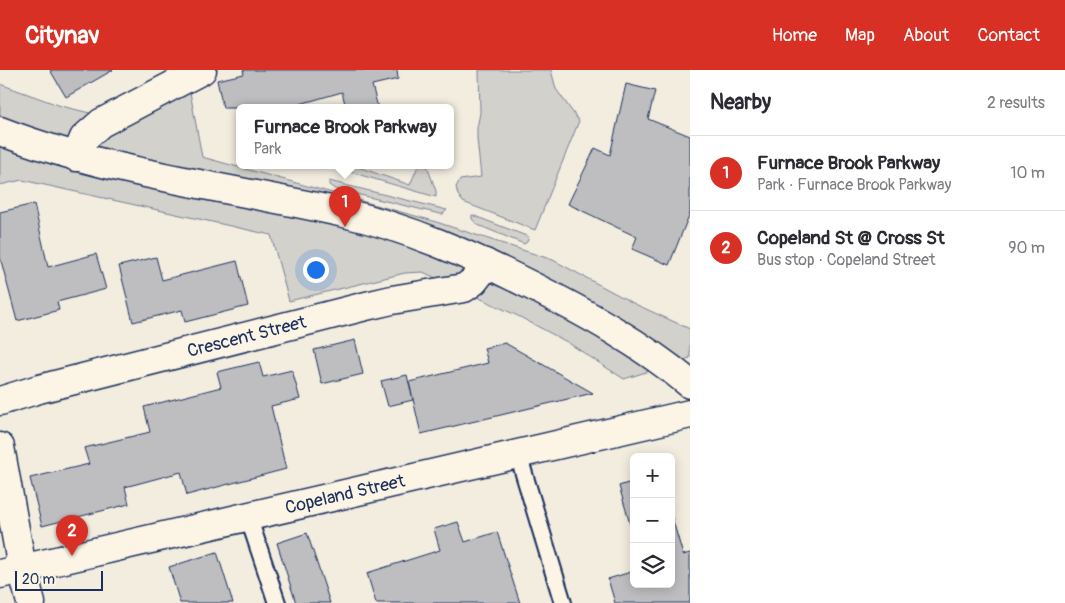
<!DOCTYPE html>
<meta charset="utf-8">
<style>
:root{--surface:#fff;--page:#f7f7f7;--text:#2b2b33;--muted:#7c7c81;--line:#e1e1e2;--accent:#d93025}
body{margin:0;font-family:Pangolin,sans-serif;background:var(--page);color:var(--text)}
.controls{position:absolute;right:15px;bottom:15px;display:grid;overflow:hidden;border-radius:8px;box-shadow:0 2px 12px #0003}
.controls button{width:45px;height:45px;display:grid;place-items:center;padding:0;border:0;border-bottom:1px solid var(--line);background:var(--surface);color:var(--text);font:25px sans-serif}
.scale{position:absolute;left:15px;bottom:12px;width:88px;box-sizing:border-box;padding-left:5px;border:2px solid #1b2f5e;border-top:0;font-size:14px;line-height:18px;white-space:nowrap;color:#1b2f5e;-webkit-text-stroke:4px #fcf5e5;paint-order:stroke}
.you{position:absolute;left:315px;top:199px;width:18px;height:18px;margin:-12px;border:4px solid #fff;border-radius:50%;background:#1a73e8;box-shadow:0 0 0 8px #1a73e833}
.badge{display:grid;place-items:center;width:32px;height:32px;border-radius:50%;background:var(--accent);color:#fff;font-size:16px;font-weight:700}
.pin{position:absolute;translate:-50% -41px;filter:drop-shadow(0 1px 2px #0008)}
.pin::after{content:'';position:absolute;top:26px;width:18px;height:15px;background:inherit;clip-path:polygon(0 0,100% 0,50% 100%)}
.popup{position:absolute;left:236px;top:34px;width:218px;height:65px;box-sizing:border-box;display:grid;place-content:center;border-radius:8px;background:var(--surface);filter:drop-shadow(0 1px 4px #0005);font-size:16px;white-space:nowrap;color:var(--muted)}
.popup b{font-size:19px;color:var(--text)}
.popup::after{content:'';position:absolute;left:50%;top:100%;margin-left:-10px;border:10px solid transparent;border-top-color:var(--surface)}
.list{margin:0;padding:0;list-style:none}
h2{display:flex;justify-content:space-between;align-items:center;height:65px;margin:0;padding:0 20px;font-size:21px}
h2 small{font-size:16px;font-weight:400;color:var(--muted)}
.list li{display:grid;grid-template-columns:32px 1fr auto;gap:15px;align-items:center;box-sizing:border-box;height:75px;padding:0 20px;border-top:1px solid var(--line)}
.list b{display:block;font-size:19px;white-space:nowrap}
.list p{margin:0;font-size:16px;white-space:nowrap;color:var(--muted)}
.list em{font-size:16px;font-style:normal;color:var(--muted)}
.icon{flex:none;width:28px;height:28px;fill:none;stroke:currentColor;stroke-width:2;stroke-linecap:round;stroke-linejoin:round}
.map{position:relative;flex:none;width:690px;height:533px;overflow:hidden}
header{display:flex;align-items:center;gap:30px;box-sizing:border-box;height:70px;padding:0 25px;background:var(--accent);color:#fff}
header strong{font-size:24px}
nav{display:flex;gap:28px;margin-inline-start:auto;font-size:18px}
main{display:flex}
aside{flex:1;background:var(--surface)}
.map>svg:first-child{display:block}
.green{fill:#d3d1cc;stroke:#778095}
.building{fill:#bebec0;stroke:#1b2f5e}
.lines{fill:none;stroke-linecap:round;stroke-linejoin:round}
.service-casing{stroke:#1b2f5e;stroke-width:20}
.minor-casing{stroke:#1b2f5e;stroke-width:31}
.secondary-casing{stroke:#1b2f5e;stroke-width:31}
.service{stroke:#fcf5e5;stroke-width:16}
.minor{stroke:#fcf5e5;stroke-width:28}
.secondary{stroke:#fcf5e5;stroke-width:28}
.labels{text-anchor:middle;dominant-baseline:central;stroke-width:5;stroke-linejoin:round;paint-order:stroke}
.street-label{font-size:18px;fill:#1b2f5e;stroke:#fcf5e5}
</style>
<header>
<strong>Citynav</strong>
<nav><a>Home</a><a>Map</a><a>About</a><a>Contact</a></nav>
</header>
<main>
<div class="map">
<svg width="690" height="533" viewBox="0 0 690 533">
<rect width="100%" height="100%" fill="#f3ede0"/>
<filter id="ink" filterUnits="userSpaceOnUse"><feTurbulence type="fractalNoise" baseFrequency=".02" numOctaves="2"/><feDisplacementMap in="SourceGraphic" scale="10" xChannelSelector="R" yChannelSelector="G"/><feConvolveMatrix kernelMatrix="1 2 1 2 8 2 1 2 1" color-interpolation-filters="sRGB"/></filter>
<g filter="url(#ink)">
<g class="green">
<path d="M479,0H551L556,19L579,51L535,160L463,132L458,125L456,117L460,110L481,107L477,69V58L480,43Z"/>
<path d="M0,14L61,36L131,53L190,22L202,87L430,150L553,190L635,234L690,259V288L624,309L567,272L518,246L423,202L405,203L289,231L271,165L22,110L0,115Z"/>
<path d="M334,96H355L410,115L418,96H427L436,121V127L333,97Z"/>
<path d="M329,111L447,140L443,144H440L335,119L329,115Z"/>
<path d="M472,145L529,167L527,172L524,174L478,155L472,149Z"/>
</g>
<g class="building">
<path d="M50,0H113L66,27Z"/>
<path d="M243,0H397L398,9L372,15L378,38H346L342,22L286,38H223L217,10L244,4Z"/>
<path d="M626,14L655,21L648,49L690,66V143L669,195L632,179L637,167L568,134L595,78L610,85Z"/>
<path d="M34,134L48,197L96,184L106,219L57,232L59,240L17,251L0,187V142Z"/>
<path d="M156,187L162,210L237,191L248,236L185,252L182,240L133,252L119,196Z"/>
<path d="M355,270L363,304L322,314L314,280Z"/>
<path d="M505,273L593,323L421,364L409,312L488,293L484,278Z"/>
<path d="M259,292L263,307L292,300L300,329L271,336L286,399L187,425L181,402L125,417L129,434L42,456L30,408L89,394L84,378L150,362L144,337L221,317L217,302Z"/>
<path d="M407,305L413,330L388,336L381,311Z"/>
<path d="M634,411V468L619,416Z"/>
<path d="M671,444L683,485L690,483V533H615L608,509L634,501V514H671Z"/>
<path d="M458,452L465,472L497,462L520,533H376L367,503L440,480L434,459Z"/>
<path d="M307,463L330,533H296L277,473Z"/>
<path d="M217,482L233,533H180L169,497Z"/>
</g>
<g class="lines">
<g class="service-casing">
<g id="service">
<path d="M518,384L563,533"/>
<path d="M248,446L277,533"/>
</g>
</g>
<g class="minor-casing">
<g id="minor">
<path d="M76,87L84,68L101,53L202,0"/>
<path id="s1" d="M0,331L39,319L366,236L392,230L464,218L474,211L481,202L485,193"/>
<path d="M0,377L22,498L31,533"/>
</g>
</g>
<g class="secondary-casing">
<g id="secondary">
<path d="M0,61C111,104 229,117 344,143C409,158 470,185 530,215C586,243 642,274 690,314"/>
<path id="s2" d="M0,504L690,344"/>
</g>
</g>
<use href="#service" class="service"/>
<use href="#minor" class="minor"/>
<use href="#secondary" class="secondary"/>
</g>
</g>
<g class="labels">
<g class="street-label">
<text stroke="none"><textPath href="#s1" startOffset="255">Crescent Street</textPath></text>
<text stroke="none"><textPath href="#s2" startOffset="354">Copeland Street</textPath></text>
</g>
</g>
</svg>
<div class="controls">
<button>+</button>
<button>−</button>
<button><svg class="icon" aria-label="layers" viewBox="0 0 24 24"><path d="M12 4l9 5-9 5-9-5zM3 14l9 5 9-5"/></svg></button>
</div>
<div class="scale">20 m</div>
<div class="you"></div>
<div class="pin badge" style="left:345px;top:157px">1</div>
<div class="popup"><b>Furnace Brook Parkway</b>Park</div>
<div class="pin badge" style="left:72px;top:486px">2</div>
</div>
<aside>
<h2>Nearby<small>2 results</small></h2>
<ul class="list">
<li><span class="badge">1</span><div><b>Furnace Brook Parkway</b><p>Park · Furnace Brook Parkway</p></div><em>10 m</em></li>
<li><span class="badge">2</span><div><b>Copeland St @ Cross St</b><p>Bus stop · Copeland Street</p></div><em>90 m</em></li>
</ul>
</aside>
</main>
